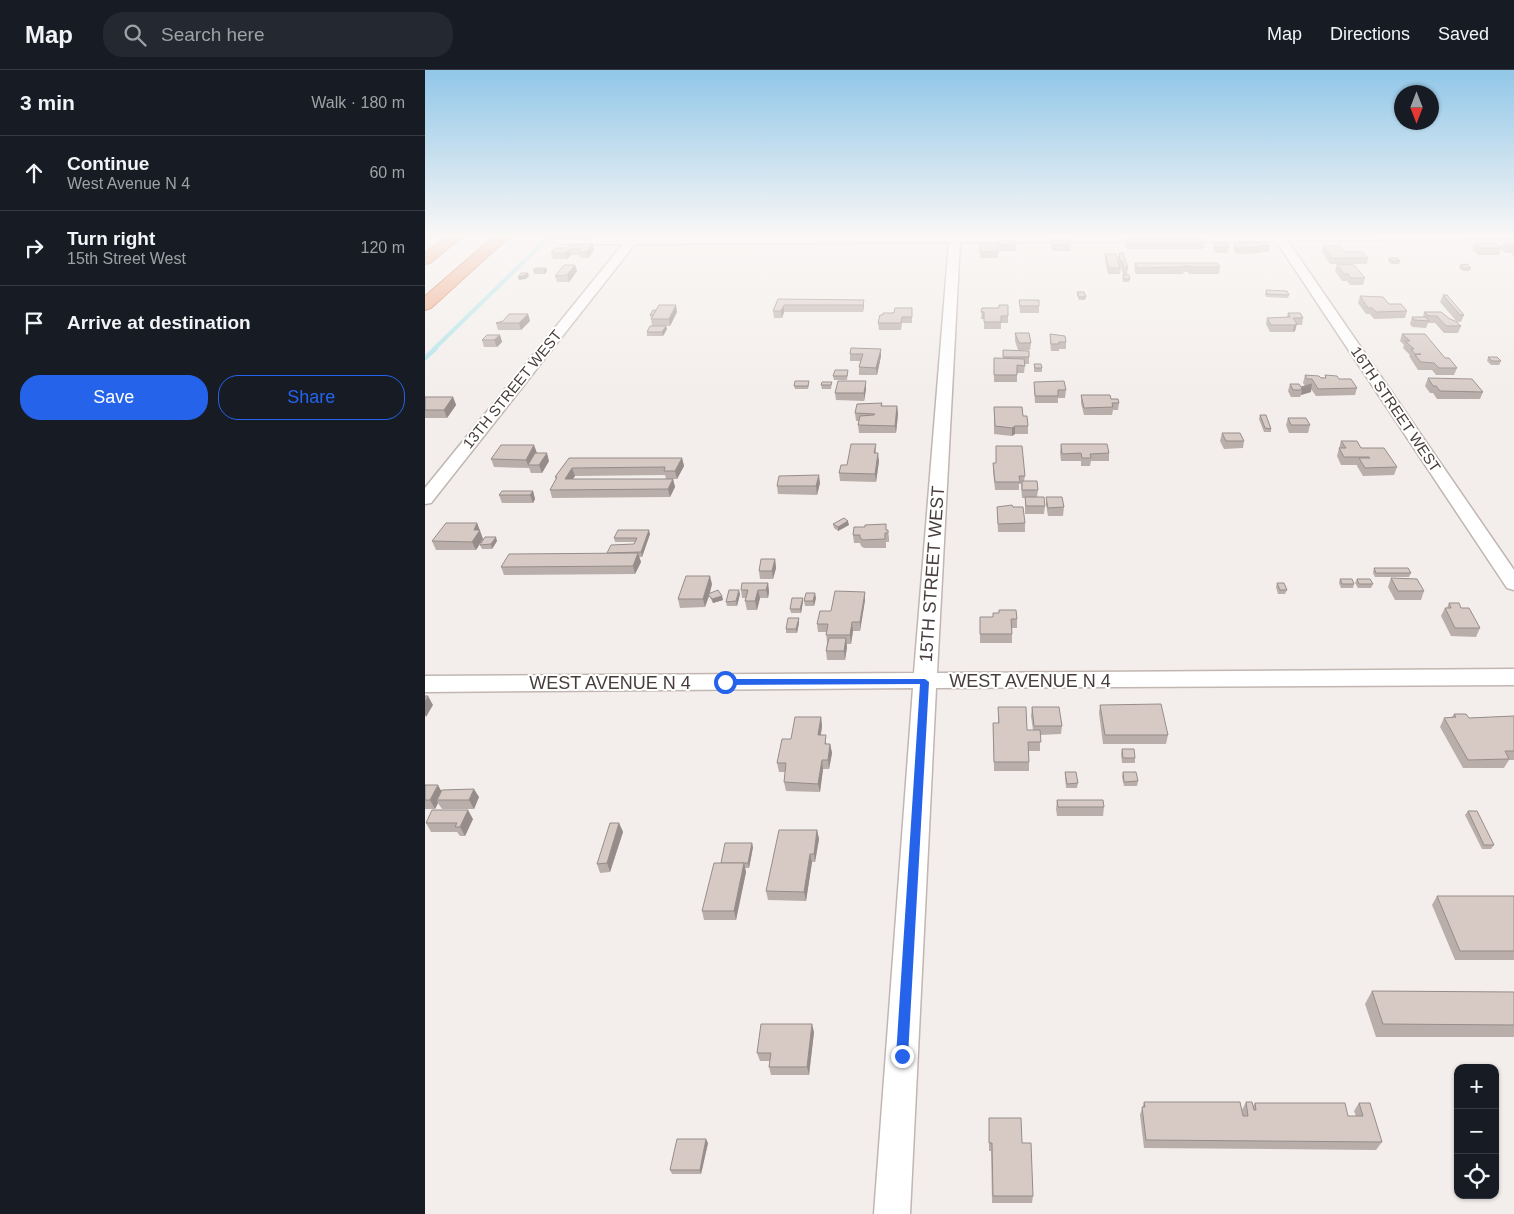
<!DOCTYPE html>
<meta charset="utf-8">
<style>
:root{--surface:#171b24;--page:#242831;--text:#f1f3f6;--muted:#9ea1a6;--line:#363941;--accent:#2563eb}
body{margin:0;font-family:Helvetica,sans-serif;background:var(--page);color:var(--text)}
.controls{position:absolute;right:15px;bottom:15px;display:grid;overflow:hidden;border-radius:10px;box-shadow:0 1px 4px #0004}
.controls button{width:45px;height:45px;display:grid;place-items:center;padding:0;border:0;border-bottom:1px solid var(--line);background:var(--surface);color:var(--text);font:25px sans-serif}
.compass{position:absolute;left:969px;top:15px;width:45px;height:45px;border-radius:50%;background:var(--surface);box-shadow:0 1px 4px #0004;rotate:180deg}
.stop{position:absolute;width:15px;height:15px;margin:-11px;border:4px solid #2563eb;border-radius:50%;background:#fff}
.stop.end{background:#2563eb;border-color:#fff;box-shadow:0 1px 5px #0008}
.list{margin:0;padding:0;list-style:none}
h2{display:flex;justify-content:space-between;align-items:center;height:65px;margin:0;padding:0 20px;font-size:21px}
h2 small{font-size:16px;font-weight:400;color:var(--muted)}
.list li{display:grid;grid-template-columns:32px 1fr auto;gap:15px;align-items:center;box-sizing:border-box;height:75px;padding:0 20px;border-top:1px solid var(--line)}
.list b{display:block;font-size:19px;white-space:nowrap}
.list p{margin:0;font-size:16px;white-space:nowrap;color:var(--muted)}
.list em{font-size:16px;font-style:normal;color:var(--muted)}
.actions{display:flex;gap:10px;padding:15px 20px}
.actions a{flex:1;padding:11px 0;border:1px solid var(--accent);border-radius:20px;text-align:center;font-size:18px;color:var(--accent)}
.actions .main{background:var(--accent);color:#fff}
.icon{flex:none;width:28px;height:28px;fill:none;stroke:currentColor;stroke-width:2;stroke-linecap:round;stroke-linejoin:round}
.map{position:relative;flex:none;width:1089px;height:1144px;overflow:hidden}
header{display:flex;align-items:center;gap:30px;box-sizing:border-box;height:70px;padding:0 25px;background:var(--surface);border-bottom:1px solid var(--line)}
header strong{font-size:24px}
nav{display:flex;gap:28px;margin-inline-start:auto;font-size:18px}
.search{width:350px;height:45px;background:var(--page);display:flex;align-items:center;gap:12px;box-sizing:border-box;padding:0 18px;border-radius:20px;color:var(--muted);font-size:19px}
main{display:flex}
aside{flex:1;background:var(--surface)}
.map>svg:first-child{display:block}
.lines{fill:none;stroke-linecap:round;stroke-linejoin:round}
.stream-far1{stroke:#afe3e8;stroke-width:4}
.stream{stroke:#afe3e8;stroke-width:4.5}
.street-casing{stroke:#c1b6b1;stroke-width:3}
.highway-casing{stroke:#cb744d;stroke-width:2}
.street{fill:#fff;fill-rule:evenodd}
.highway{fill:#eda37d;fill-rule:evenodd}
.wall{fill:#b9aea9}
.shaded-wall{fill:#968d8a}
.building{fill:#d7cac5;stroke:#968d8a}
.route{fill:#2563eb}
.labels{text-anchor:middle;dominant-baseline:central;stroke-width:4;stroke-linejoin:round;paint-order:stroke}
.far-street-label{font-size:15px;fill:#473d3a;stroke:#fff}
.street-label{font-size:18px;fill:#473d3a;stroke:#fff}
</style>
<header>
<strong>Map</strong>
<div class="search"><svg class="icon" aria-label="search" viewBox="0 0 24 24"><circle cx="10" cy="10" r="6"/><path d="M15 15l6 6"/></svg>Search here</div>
<nav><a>Map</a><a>Directions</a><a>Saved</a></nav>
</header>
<main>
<aside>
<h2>3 min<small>Walk · 180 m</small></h2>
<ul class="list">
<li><svg class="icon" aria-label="ahead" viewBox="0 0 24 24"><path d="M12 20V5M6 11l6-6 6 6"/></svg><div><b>Continue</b><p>West Avenue N 4</p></div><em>60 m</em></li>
<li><svg class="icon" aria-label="right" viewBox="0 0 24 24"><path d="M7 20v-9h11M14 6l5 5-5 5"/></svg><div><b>Turn right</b><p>15th Street West</p></div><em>120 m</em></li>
<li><svg class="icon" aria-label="arrive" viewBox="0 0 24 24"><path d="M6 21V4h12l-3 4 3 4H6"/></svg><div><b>Arrive at destination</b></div></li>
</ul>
<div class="actions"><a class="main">Save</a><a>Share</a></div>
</aside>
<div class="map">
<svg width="1089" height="1144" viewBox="0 0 1089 1144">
<rect width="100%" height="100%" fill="#f3eeeb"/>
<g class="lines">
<path class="stream-far1" d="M9,279L127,164"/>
<path class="stream" d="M0,288L11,278"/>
<g class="street-casing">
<path id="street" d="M207,164H217L215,167L524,166L525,164H535V166L1089,164V169L862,170L1089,500V520L1082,518L851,171L535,172L512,603L1089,599V615L511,618L485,1144H449L488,618L0,622V606L489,603L524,172L210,174L6,433L0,434V418L198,174H135L130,171L131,169L204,167Z"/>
</g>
<g class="highway-casing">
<g id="highway">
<path d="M25,164H40L5,193L0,194V183Z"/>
<path d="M72,164H87L6,238L0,240V226Z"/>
</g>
</g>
<use href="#street" class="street"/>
<use href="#highway" class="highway"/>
</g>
<g class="wall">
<path d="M701,169L779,173L778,179H702L700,175Z"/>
<path d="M626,170L646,175V181H627L626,177Z"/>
<path d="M574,171L591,175V181H574Z"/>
<path d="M555,173L573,182V188H555Z"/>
<path d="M789,173L804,177L803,183H790L788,179Z"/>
<path d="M809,173L845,175L844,182H837L836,183L811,184L808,179Z"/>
<path d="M1049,173L1077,178L1079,173H1089V186L1086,183H1081L1076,179L1074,185H1053L1047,179Z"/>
<path d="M168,174L169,180L163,188H155L154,185H146L142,189H128L126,183L142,178Z"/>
<path d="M898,176L943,188L942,194H905L897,182Z"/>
<path d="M694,183L703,198L702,205H698L696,197L695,204H683L680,191V184L693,190Z"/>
<path d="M964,188L975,191L974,194H966L963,191Z"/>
<path d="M710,193L795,197L794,204H764L763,202H759L758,204H711L709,200Z"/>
<path d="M912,194L940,208L938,215H925L922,211H917L910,201Z"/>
<path d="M150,195L152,201L144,212H132L130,206Z"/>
<path d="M1035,195L1046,198L1045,201H1038L1034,198Z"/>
<path d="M121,198L122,201L120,204H109L108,200Z"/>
<path d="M698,205L705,209L704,212H698L697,209Z"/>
<path d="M841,220L864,225L863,228L841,227L840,224Z"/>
<path d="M652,222L661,227L660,230H654L652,225Z"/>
<path d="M1018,225L1039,245L1036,252H1032L1015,232Z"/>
<path d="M935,226L964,234L982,241L980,248L949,249L945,244H941L933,233Z"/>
<path d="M353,229L439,230V236L438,242H359L357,248H349L348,241Z"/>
<path d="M594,230L614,236V243H595Z"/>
<path d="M487,238V253H477L476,260H454L453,253L458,245Z"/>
<path d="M557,238L583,246V253H576V259H559V249H556Z"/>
<path d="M252,242L245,256H241L242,259L238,266H222V262L227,256L226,249V248L225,245Z"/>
<path d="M999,242L1025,249L1036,256L1033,263H1019L1010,253H1003L1001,258L987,257L985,254L987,247H998Z"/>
<path d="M863,243L878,248L877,255H871L870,261L868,262H845L841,254L842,248L862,247Z"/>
<path d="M103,244L105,251L96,260H73L71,253Z"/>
<path d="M590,263L606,273L605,280H593L590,271Z"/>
<path d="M625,264L641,272V279H634V281H626L625,271Z"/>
<path d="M977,264L1020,288L1032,298L1029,305H1011L1007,300H993L984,286L985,285L978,278L979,275L975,271Z"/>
<path d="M75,265L77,272L72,277H59L57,270Z"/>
<path d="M426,278L456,286L452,305H434V297L435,291H425V284Z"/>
<path d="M578,280L604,287V294H600L599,303H592V312H569V288L578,289Z"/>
<path d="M1063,287L1076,291L1074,295H1066L1062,291Z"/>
<path d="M609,294L617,298V302H609Z"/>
<path d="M423,300V304L422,310H409L408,306Z"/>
<path d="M880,305L900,308V305L914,309L932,318L930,325L891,326L886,319V322L876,325L875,327H866L863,321L865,314L876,317L880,316L878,313Z"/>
<path d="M1003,308L1058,322L1055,329H1012L1008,323H1005L1000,316Z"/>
<path d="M407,312L406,319H397L396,315Z"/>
<path d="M609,312L641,320L640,328H633V333H610Z"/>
<path d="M384,315L383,319H370L369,316Z"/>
<path d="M441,319L439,331L411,330L410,323Z"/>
<path d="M656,325L686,329L694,333L693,340H688L687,345H659L656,333Z"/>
<path d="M0,327H28L31,335L22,348H0Z"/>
<path d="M457,333V336H472L473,344L471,363H434L433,355L434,351H431L430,343Z"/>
<path d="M569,337L598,346L603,356V364H590L587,366L569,364Z"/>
<path d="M835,345L846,359V362H839L834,349Z"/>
<path d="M863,348L885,355L883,363H864L861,355Z"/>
<path d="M797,363L819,371L818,378L799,379L795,371Z"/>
<path d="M916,371L936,378L972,397L969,405L938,406L932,396V395H916L912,386Z"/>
<path d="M451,374V383L454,391L451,412L415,411L414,403L422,395Z"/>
<path d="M636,374L684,383V391H666L665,396H656V391H636L635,382Z"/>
<path d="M571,376L600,406L599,411L613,420L612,427L620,436L619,444H600V428H597L596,414H594V420H570L568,401V393H571Z"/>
<path d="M111,383L124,391L117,403H106L104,398L69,397L66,389Z"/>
<path d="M144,388H257L259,396L252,409H241L240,405L150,406L147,409H248L250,417L245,427L127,428L125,420L131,409L130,407Z"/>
<path d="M395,413L392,425L353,424L352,416Z"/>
<path d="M108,421L110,429L108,433H77L74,425Z"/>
<path d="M621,427L639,437L638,446H623L621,435Z"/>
<path d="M572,437H588L600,453V462H573Z"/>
<path d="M52,453L58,469L51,480H11L7,471Z"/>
<path d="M408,454L424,455L413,461L409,458Z"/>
<path d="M461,454V460H463L464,468V472H461V478H439L436,476L435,473H429L428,465L440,457Z"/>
<path d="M225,464L217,487H214L216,492L210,504L79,505L76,497L183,484L209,474L210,472H190L189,468Z"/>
<path d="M72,471L67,479H57L55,475Z"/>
<path d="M350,489L351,498L348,509H335L334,501Z"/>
<path d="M949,498L986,503L984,507H950L948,503Z"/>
<path d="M966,508L999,521L996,530H970L963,517Z"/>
<path d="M915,509L929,514L928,518H916L914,513Z"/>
<path d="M932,509L948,514L946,518H933L930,513Z"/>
<path d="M343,513L344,522L343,528H335L332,540H322L320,531L321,528H317L316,520Z"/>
<path d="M852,513L862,520L860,524H853L851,517Z"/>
<path d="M287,514L285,523L297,526L298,530L288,533L284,526L280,537L255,538L253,529Z"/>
<path d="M440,522V530L435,561H428L426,574H422V577L420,590H402L401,581L402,573L401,562H393L392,554L406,541Z"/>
<path d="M315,524L312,536H302L301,532Z"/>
<path d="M378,528V532L376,543H366L365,539Z"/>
<path d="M391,528L389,536H380L379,531Z"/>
<path d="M1024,533L1055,558L1051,567L1026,566L1016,546L1020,538H1022Z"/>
<path d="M555,547L592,549V558H587V573H555Z"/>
<path d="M374,553L372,563H361V559Z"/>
<path d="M675,635L743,665L741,674H678L674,643Z"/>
<path d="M573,637L602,660H608L606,646L607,637L637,656L636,664L615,665V681H604V701H569L568,653H573Z"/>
<path d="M1029,644L1044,648L1089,646V690H1084L1079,698H1038L1015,657L1019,648L1027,647Z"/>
<path d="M396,647L397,656L396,665L402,674H405L407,683L404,699H398L395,722L361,721L359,712L360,702H354L352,693L366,669Z"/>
<path d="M697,679L710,688V693H697L696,684Z"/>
<path d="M640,702L653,713L652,718H641L640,707Z"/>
<path d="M698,702L713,711L712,716H699L697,707Z"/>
<path d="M0,715L17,721L54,727L49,739H17L13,733L10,739H0Z"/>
<path d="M632,730L679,737L678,746H632L631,739Z"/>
<path d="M1043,741L1069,775L1066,779H1057L1040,745Z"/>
<path d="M48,749L40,766H35L32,762H6L1,753Z"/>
<path d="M194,753L198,762L185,802L175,803L172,794Z"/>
<path d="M392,760L394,769L390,792H387L381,831L343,830L341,821Z"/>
<path d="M328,777L324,798H320L321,802L311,850H279L277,841L296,793Z"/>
<path d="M1012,826H1089V890H1030L1007,835Z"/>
<path d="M947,921L1089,922V967H951L940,934Z"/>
<path d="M389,962L384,1005H346L344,997L345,991H335L332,983Z"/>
<path d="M719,1032L818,1046L817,1040L821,1032L828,1036L830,1033L923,1046H931L929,1041L934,1033L957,1072L951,1080L719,1078L715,1045Z"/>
<path d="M564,1048L597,1073L608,1126L607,1133H567L566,1081H564Z"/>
<path d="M283,1073L276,1104H247L245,1100Z"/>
</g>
<g class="shaded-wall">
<path d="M168,174L169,180L163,188L161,182Z"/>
<path d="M144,179L146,185L142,189L140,183Z"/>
<path d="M150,195L152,201L144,212L142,205Z"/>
<path d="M121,198L122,201L120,204L119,200Z"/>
<path d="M103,203L104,206L101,209L94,210L93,207Z"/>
<path d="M439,230V236L438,242V235Z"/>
<path d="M251,235L252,242L245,256L244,249Z"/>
<path d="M359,235V242L357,248L356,241Z"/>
<path d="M103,244L105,251L96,260L94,253Z"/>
<path d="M872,254L870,261L868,262L869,255Z"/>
<path d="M241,256L242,259L238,266L237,262Z"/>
<path d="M75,265L77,272L72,277L69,270Z"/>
<path d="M456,279V286L452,305L451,298Z"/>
<path d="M441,311V319L439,331V323Z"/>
<path d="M887,314L886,322L876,325L877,320L876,318Z"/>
<path d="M28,327L31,335L22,348L19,340Z"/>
<path d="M472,336L473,344L471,363L470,356Z"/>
<path d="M590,356V364L587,366V358Z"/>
<path d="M109,375L112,383L103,395L101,390Z"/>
<path d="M122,383L124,391L117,403L114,395Z"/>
<path d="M453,383L454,391L451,412L450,404Z"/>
<path d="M257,388L259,396L252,409L250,401Z"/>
<path d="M147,398L150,406L142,418L140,409Z"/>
<path d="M394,405L395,413L392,425L391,416Z"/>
<path d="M248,409L250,417L245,427L243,419Z"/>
<path d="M108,421L110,429L108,433L105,425Z"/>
<path d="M423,451L424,455L413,461V457Z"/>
<path d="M52,453L58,469L51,480L47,472L49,460Z"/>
<path d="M224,460L225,464L217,487L216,482Z"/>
<path d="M71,467L72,471L67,479L66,474Z"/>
<path d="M213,483L216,492L210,504L208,496Z"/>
<path d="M350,489L351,498L348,509L347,501Z"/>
<path d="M285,506L287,514L284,525L283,524L284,526L280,537L278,529Z"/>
<path d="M343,513L344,522L343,528L341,520Z"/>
<path d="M314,520L315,524L312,536L311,531Z"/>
<path d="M333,520L335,528L332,540L330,531Z"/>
<path d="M440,522V530L435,561V552Z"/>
<path d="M390,523L391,528L389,536L388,531Z"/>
<path d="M297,526L298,530L288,533L287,529Z"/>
<path d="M378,528V532L376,543L375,539Z"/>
<path d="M374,548V553L372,563L371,559Z"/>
<path d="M427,552L428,561L426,574L425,565Z"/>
<path d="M421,568L422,577L420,590L419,581Z"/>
<path d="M3,626L8,635L1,647L0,645V632Z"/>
<path d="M396,647L397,656L394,674L393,665Z"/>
<path d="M405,674L407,683L404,699L403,690Z"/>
<path d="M397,690L398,699L395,722L393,714Z"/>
<path d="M13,715L18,724L12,730L13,733L10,739L5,730Z"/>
<path d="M49,719L54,727L49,739L44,730Z"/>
<path d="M43,740L48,749L40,766L35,757Z"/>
<path d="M194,753L198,762L185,802L182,793Z"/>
<path d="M392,760L394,769L390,792L389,784Z"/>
<path d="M327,773L328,777L324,798L323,793Z"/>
<path d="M385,784L387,792L381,831L379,822Z"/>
<path d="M319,793L321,802L311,850L309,841Z"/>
<path d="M387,954L389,962L384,1005L382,997Z"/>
<path d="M281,1069L283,1073L276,1104L275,1100Z"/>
</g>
<g class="building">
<path d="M701,169H776L779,173H703Z"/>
<path d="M626,170H645L646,175H627Z"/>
<rect x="574" y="171" width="17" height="4"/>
<path d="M801,172L804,177H791L789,173Z"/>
<path d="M842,172L845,175H836L837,177L812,178L809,173Z"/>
<path d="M555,173H572L573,182H555Z"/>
<path d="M1049,173H1070L1077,178H1055Z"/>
<path d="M1079,173H1089V178L1084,177Z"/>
<path d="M146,174H168L161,182H153L156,179H144L140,183H126L130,178H142Z"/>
<path d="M898,176H915L919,182H938L943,188H907Z"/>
<path d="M694,183H698L703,198H699L697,191H695Z"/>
<path d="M680,184H691L695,198H684Z"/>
<path d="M964,188H972L975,191H967Z"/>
<path d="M710,193H792L795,197H765L764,196H758L759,197L712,198Z"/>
<path d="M912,194L929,195L940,208H926L923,204H919Z"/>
<path d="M1042,194L1046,198H1039L1035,195Z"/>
<path d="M139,195H150L142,205L130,206Z"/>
<path d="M110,198H121L119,200H108Z"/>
<path d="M96,203H103L100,205L93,207Z"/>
<path d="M698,205H704L705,209H699Z"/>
<path d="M841,220L862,221L864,225L842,224Z"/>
<path d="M652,222H659L661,227H654Z"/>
<path d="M1018,225H1022L1039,245H1035Z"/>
<path d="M935,226L958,227L964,234H976L982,241L951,242L947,238H943Z"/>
<path d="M353,229L439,230L438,235H359L356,241H348Z"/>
<path d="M594,230H614V236H595Z"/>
<path d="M234,235H251L244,249H226Z"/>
<path d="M574,235H583V246H576V252H559V242H556L557,238H574Z"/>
<path d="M470,238H487V247H477L476,253H453L455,245H458V243H469Z"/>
<path d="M228,240H231L228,245H225Z"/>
<path d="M999,242H1016L1025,249L1030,251L1036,256H1021L1012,246H1004Z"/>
<path d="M863,243H875L878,248H868L872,254L869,255H846L842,248L865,247Z"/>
<path d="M84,244H103L94,253H71L78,251Z"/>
<path d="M987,247H1001L1004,251L989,250Z"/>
<path d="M225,256H241L237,262H222Z"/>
<path d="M590,263H604L606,273H594Z"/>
<path d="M625,264L640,266L641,272H634V274H626Z"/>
<path d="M977,264H1000L1020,288H1024L1032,298H1014L1009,293L996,292L990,285L996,284H990L986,279H989L980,271H985Z"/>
<path d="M62,265H75L69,270H57Z"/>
<path d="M426,278L456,279L451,298L434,297L438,284H425Z"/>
<path d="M578,280L604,281V287H578Z"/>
<path d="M1063,287H1072L1076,291H1067Z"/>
<path d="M569,288L599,289L600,296L592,295V305H569Z"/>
<path d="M609,294H616L617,298H610Z"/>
<path d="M410,300H423L422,306H408Z"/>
<path d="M880,305L894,306L896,308H901L900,305L912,306L914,309H926L932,318L893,319L887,309H882Z"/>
<path d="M1003,308L1047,309L1058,322L1015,321L1011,316H1008Z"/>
<path d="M370,311H384L383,316H369Z"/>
<path d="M413,311H441L439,323H410Z"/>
<path d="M639,311L641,320H633V326H610L609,312Z"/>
<path d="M397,312H407L406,315H396Z"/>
<path d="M865,314H874L876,317L887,314L876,318L877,320H868Z"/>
<path d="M656,325H685L686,329H693L694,333H687L688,337L659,338Z"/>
<path d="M0,327H28L19,340H0Z"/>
<path d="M457,333L456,336H472L470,356L433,355L435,346L449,345L450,344L430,343L432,334Z"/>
<path d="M569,337H597L598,346H602L603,356H590L587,358L570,356Z"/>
<path d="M835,345H841L846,359L840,358Z"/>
<path d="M863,348H881L885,355H866Z"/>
<path d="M797,363H815L819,371H801Z"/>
<path d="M916,371H932L936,378H959L972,397L940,398L934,388H945L944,387H919L914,378H921Z"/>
<path d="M426,374H451L449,383H453L450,404L414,403L416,395H422Z"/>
<path d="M636,374H682L684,383L665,384L666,388H657L656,383L637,384Z"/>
<path d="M76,375H109L101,390L66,389Z"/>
<path d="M571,376H597L600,406H594L595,412H570L568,393H571Z"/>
<path d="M110,383H122L114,395H103Z"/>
<path d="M144,388H257L250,401H239L240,397L147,398L140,409H248L243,419L125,420L132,407H130Z"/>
<path d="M394,405L391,416H352L354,406Z"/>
<path d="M597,411H612L613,420H597Z"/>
<path d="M77,421H108L105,425H74Z"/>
<path d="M600,427H619L620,436H601Z"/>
<path d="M621,427H637L639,437L623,438Z"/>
<path d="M587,435L588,437H598L600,453L573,454L572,437Z"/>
<path d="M419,448L423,451L413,457L408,454Z"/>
<path d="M21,453H52L49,460H55L47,472L7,471Z"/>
<path d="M461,454V460H463V463H460V469L438,470L435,468V465H428L429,457H440V455Z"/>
<path d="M193,460H224L216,482L182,483L186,475L209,474L212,468H189Z"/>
<path d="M60,467H71L66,474L55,475Z"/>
<path d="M213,483L208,496L76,497L84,484Z"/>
<path d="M336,489H350L347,501H334Z"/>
<path d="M949,498H983L986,503H951Z"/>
<path d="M261,506H285L278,529H253Z"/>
<path d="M966,508L992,509L999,521H973Z"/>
<path d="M915,509H927L929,514H917Z"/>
<path d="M932,509H945L948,514H934Z"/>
<path d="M317,513H343L341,520H333L330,531H320L323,520H316Z"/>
<path d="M852,513H859L862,520H855Z"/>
<path d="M293,520L297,526L287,529L283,524Z"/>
<path d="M304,520H314L311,531L301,532Z"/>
<path d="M410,521L440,522L435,552H427L425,565H401L403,554H392L395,541H406Z"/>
<path d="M381,523H390L388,531H379Z"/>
<path d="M367,528H378L375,539H365Z"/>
<path d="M1024,533H1034L1036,538H1044L1055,558H1030L1020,538H1026Z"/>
<path d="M574,540H591L592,549H586L587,564H555V547H568V543H574Z"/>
<path d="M363,548H374L371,559H361Z"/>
<path d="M404,568H421L419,581H401Z"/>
<path d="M0,626H3L0,632Z"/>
<path d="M736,634L743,665H680L675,635Z"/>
<path d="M573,637H601L602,660H615L616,672H603L604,692H569L568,653H574Z"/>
<path d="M607,637H634L637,656H609Z"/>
<path d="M1029,644H1041L1044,648L1089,646V681H1080L1084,689L1043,690L1019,648L1031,647Z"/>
<path d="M370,647H396L393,665H401L400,674H405L403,690H397L393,714L359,712L361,693H352L357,669H366Z"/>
<path d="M697,679H709L710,688H698Z"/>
<path d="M640,702H651L653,713L642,714Z"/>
<path d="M698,702H711L713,711L699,712Z"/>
<path d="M0,715H13L5,730H0Z"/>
<path d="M49,719L44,730H12L17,720Z"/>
<path d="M632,730H678L679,737H633Z"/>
<path d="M7,740H43L35,757H30L32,753H1Z"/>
<path d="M1043,741H1052L1069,775H1059Z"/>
<path d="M185,753H194L182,793L172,794Z"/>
<path d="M354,760H392L389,784H385L379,822L341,821Z"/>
<path d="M300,773H327L323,793H296Z"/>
<path d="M289,793H319L309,841H277Z"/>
<path d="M1012,826H1089V881H1035Z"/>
<path d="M947,921L1089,922V955L958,954Z"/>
<path d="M336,954H387L382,997H344L346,983H332Z"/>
<path d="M719,1032H815L818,1046H823L821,1032H827L829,1040H831L830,1033H920L923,1046H938L934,1033H945L957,1072L721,1070L717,1037H720Z"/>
<path d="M564,1048H596L597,1073H606L608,1126H568L567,1073H564Z"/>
<path d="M252,1069H281L275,1100H245Z"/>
</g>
<linearGradient id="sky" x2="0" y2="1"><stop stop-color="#91c7e8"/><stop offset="0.51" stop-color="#faf7f6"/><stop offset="1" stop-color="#faf7f6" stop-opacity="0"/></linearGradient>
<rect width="1089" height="324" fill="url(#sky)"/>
<path class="route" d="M300,609H500L504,612L483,986L481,990L477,992L473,990L471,986L495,614L300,615L296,612Z"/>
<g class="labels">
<g class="far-street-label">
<text transform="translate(87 319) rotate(-51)">13TH STREET WEST</text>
<text transform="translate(971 339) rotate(56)">16TH STREET WEST</text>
</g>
<g class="street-label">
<text transform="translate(507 504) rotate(-86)">15TH STREET WEST</text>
<text x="605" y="611">WEST AVENUE N 4</text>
<text x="185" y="613">WEST AVENUE N 4</text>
</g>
</g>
</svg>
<div class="controls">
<button>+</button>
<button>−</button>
<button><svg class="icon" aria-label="locate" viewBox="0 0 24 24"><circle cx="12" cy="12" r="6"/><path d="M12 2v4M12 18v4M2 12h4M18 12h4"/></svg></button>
</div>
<svg class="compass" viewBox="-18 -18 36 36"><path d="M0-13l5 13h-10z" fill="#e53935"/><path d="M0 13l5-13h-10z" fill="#9ea1a6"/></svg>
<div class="stop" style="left:300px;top:612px"></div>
<div class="stop end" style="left:477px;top:986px"></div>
</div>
</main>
